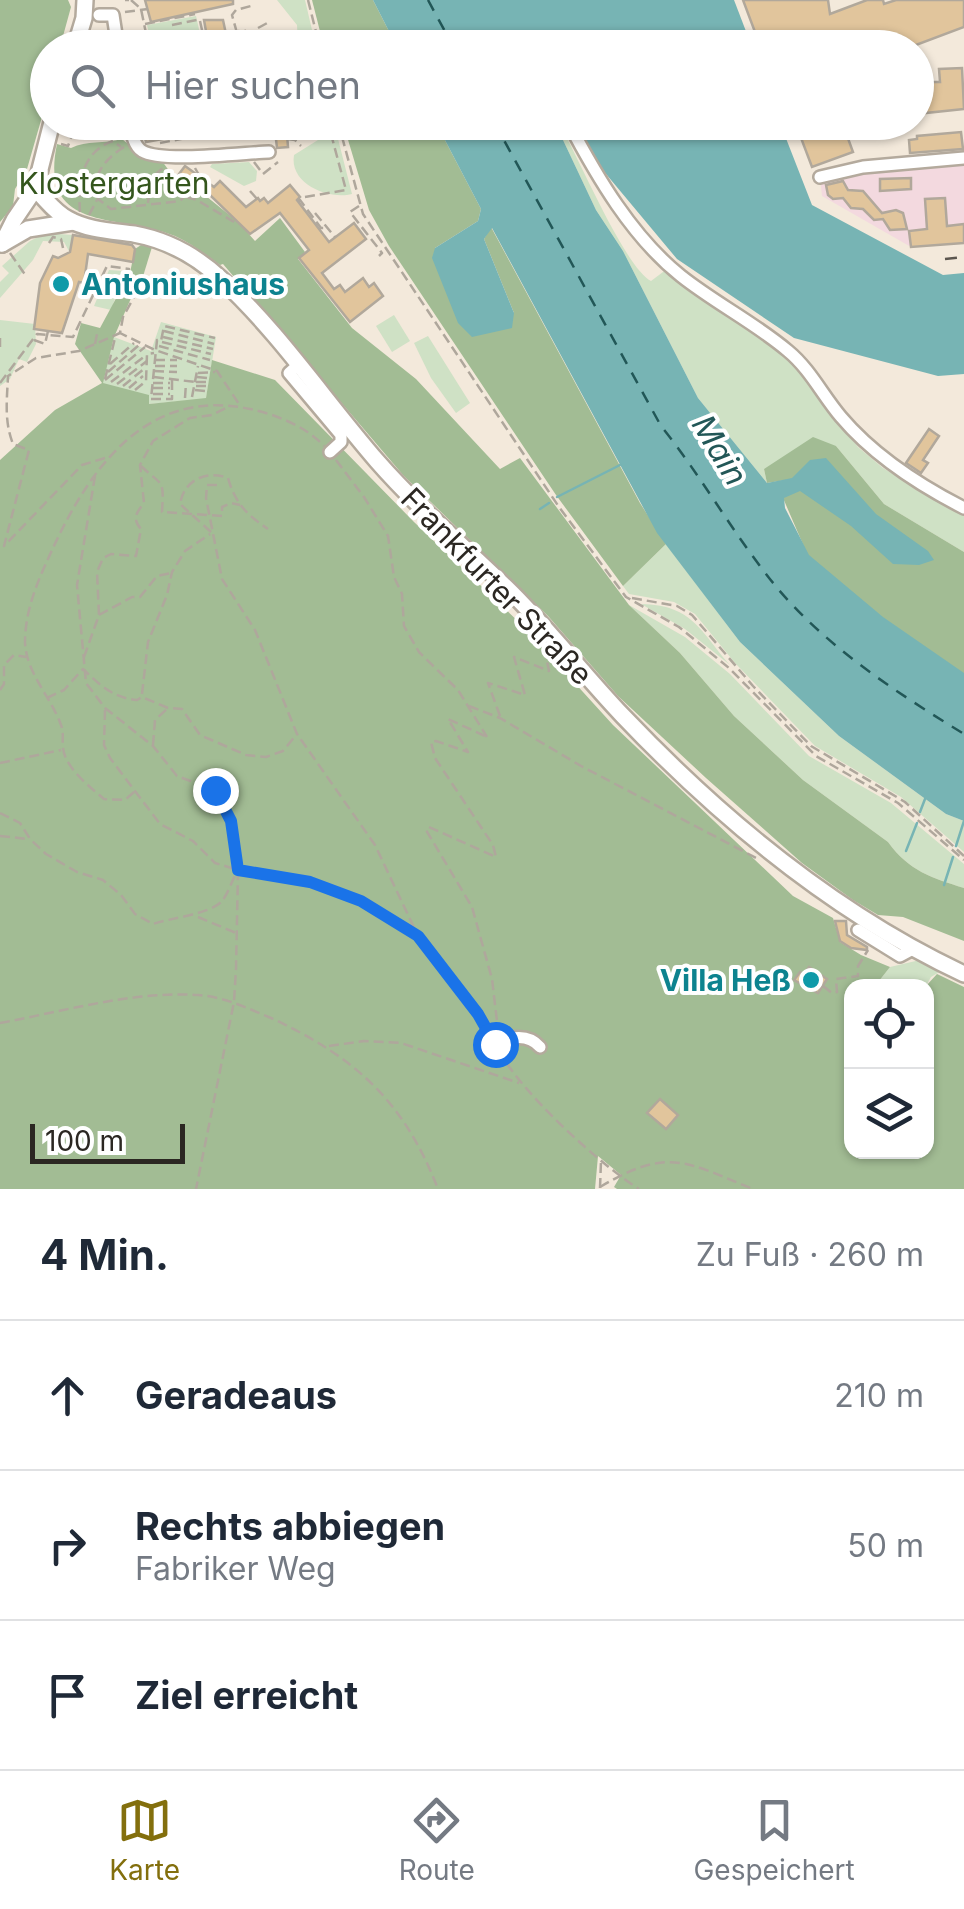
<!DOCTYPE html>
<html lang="de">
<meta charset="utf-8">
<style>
:root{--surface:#fff;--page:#f2f2f3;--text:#1f2937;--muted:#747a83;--line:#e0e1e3;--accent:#836f0d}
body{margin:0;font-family:Inter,sans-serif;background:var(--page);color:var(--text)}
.controls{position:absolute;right:30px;bottom:30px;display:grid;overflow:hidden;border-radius:20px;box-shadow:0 2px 8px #0004}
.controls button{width:90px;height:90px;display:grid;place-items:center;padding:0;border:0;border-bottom:2px solid var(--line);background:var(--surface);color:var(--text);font:50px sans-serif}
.scale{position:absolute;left:30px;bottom:25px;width:155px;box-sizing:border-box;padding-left:10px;border:5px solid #2b2722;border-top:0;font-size:28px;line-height:35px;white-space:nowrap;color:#2b2722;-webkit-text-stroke:8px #fff;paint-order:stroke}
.stop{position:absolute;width:30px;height:30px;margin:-22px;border:8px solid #1a73e8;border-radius:50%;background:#fff}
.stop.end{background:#1a73e8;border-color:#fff;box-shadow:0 2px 10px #0008}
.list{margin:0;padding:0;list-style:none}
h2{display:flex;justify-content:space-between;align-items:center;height:130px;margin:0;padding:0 40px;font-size:42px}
h2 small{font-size:32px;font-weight:400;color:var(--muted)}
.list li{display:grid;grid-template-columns:65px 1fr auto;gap:30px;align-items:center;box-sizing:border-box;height:150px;padding:0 40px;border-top:2px solid var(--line)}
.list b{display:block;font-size:38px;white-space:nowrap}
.list p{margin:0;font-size:32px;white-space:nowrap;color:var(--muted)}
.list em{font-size:32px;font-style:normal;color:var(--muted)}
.icon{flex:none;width:55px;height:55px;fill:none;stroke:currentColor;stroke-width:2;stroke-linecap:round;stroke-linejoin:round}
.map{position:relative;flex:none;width:964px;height:1189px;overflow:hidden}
.search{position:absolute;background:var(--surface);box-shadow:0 2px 8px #0004;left:30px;right:30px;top:30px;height:110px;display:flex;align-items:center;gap:25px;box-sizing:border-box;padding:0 35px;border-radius:55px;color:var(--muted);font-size:38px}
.sheet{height:580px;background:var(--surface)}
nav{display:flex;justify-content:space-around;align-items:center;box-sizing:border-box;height:140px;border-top:2px solid var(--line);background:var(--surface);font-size:28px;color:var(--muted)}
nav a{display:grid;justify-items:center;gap:5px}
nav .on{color:var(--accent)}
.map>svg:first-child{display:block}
.commercial{fill:#f3d9df}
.green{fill:#cfe1c5}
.forest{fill:#a2bc94}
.water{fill:#77b4b4}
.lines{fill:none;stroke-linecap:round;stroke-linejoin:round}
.stream{stroke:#77b4b4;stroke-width:2.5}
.ferry{stroke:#225757;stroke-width:2.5;stroke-dasharray:12 10;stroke-linecap:butt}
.building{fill:#e1c59c;stroke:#b1a89b;stroke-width:2.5}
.minor-casing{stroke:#b4aa9d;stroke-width:16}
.major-casing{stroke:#b4aa9d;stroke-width:20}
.path{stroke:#afa79c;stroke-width:2.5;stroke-dasharray:10 5;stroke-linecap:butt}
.minor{stroke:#fff;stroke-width:11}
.major{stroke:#fff;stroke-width:15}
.rail{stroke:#5b564f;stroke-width:2.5;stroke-dasharray:12 12;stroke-linecap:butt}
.route{stroke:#1a73e8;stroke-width:12}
.culture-dot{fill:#0f9aa8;stroke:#fff;stroke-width:4}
.labels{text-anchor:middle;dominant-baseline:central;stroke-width:8;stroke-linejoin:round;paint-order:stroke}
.park-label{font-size:30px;fill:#34561d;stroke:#fff}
.culture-label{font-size:30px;font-weight:bold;fill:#0d838f;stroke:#fff;text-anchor:start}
.street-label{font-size:30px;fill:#2b2722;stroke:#fff}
.water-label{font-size:32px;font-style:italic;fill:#225757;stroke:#fff}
</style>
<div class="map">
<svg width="964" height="1189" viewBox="0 0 964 1189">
<rect width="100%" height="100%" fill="#f3e9db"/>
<path class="commercial" d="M964,165V243L911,247L822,196L820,177L863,170Z"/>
<g class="green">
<path d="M277,0H305L316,47H298L297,25Z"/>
<path d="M196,16L203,47H152L147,25Z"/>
<path d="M322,123H334L352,194C329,200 289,184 294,155L318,140Z"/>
<path d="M555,123H559C577,154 625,268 651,281L667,269L788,356L858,447L883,468L964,516V552L884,504L836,446L764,469L767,483L698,398L623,251L596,210Z"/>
<path d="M249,162L257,171L256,181L244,186L210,167L212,164Z"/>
<path d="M46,233L73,235L70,253L64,242L43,241L33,260L0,298V282L9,273L2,266L30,241Z"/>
<path d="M109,270L125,271L111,310L94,306Z"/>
<path d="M394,315L410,341L392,352L376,326Z"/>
<path d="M0,320L35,324L36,344L27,362L19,359L10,379L0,386Z"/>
<path d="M161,322L216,337L206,399L149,404L102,383L114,337L151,351Z"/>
<path d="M428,336L470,403L456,413L431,378L414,343Z"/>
<path d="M666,544L740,642L839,736L946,814L964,821V852L901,797L815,746L735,663L695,614L674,602L629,594L623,586Z"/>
<path d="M641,604C693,605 700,631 730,665L685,629Z"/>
<path d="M629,605L685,637L730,674L809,756L891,803L964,864V888C932,878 909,871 888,842L803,780L734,716L680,653Z"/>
<path d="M920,960L941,971L931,977L926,986H875L890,967Z"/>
</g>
<g class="forest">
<path d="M0,0H68L71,7L60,47L48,48L46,103L27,169L15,189L13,206L0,222Z"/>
<path d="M312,0H373L397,47H324Z"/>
<path d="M343,123H436L481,209L478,221L435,248L514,313L484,239L491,227L640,503L666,544L623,586L556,495L389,246L369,210Z"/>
<path d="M122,139L145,158L162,161L175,179L197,197L201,192L238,222L255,241L280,218L305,252L298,259L352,328L416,379L500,469L520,458L629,605L680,653L734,716L803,780L888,842C909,871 932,878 964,888V941L903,917L878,915L853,900L802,863L706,778L618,696L548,616L403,475L223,264L220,265C206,255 191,243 175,236C120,213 38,234 57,144L71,148C87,140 104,144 122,139Z"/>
<path d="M141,245L152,247L137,296L127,287L135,249Z"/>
<path d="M120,291L132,296L114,337L103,383L149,395V404L206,398L212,360L275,380L414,522L523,626L613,725L793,896L833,918L840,942L861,955L890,967L875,986H852V1152H926V986L937,974L964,987V1189H617L614,1187L621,1175L598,1156L595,1189H0V460L55,410L102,383L75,344L81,323L100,328Z"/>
<path d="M813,437L836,446L884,504L964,552V674L883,618L808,556L783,498L792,479L767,483L764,469Z"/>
</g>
<g class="water">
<path d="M373,0H734L752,47H397Z"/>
<path d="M436,123H555L596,210L623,251L698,398L767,483L792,478L810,460L826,458L876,514L928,551L934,560L919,565L893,564L851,526L800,491L784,498L785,508L809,555L883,617L964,673V821L946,814L839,736L740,642L657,533L492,228L484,239L514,313L512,328L472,337L458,323L432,258L435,248L478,221L481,209Z"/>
<path d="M572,123H780L812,205L943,275L964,273V374L938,376L794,338L677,259L596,162Z"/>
</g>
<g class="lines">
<g class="stream">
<path d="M557,497L620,465"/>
<path d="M540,509L549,503"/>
<path d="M920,812L925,799"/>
<path d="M956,846L964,821"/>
<path d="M906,851L917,823"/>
<path d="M944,885L953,857"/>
</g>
<g class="ferry">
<path d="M428,0L454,48"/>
<path d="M494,122L661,426C698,472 727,523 763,570C815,640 891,689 964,734"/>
</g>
</g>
<g class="building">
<path d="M145,0H233V4L151,22Z"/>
<path d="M743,0H828L830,14L867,0H883L884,4L896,0H964V27L908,48H761Z"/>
<path d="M204,20H223L229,48H209Z"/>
<path d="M962,68L964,109L916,114V89L932,88V82H940L939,69Z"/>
<path d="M141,122H227L228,127L146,142Z"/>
<path d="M274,122H313L314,131L287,134L288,147L277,148Z"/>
<path d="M795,122H842L853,152L812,167Z"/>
<path d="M961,132L963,149L910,153L909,140L917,139V136Z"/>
<path d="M185,166L214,187L220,181L246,207L258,198L260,201L264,198L268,203L290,185L300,197L297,200L329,242L354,223L366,239L322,273L334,289L340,285L345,292L363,278L369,287L374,283L383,296L350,322L299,258L309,250L280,213L250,234L208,193L200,190L197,195L176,178Z"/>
<path d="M911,178V189L880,191V179Z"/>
<path d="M843,181L848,190L863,191L882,213L896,210L903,213L907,229L890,230L883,219L874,220L863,209L851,208L843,198L833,199L828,195L826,185Z"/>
<path d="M945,198L947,226L964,224V243L911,247L909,231L927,229L925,199Z"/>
<path d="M73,235L132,245L135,249L133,262L88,254L84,283L79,282L62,333L34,329L40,283L53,256L58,258L70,252Z"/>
<path d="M929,429L939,436L923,460L928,463L921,473L906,463Z"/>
<path d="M835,921H846L847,935L867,947V950L851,948L840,941Z"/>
<path d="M809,967L827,979L818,993L794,980L800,972L804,974Z"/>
<path d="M660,1099L678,1115L666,1129L647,1113Z"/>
</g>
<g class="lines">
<g class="minor-casing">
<g id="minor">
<path d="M99,15H113L118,48"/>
<path d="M130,122C132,132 133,145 142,151C162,163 243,153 269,152"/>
<path d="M568,122C597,177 632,237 681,276C715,303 755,323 788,351C810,369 823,396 841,417C874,456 919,485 964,508"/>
<path d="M820,177L863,167L964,158"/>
<path d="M298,365L289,373L341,435V442L330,452"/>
<path d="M858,930L900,956L913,949"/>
<path d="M495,1043C511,1037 528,1033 540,1047"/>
</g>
</g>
<g class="major-casing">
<g id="major">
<path d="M75,48L84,18L85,0"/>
<path d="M35,189C46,199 54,212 68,219C87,230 113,231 134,234C167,240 195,255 220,278C279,332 325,401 377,461C419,509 467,549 512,593C551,632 585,676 623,716C722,820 834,913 964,974"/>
<path d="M2,244L14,220L35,189L52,122"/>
<path d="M2,244L28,229L73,222"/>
</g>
</g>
<g class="path">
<path d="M125,0H129"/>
<path d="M131,0L141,9L149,48"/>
<path d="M308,0L320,48"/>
<path d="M125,12L148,9"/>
<path d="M200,21L206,48"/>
<path d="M145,24L195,14"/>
<path d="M172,25L197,20"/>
<path d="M258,28L271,21"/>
<circle cx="242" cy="36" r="6"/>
<path d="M237,33L232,15L236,10L251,6"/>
<path d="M180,41V38L172,39L173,46L181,44L180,41L207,36"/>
<path d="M283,46L293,43"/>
<path d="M143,48L171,42"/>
<path d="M338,122L363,214L559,507L626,597L679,627L729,668L816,756L898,803L964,860"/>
<path d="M287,139L295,140L301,146"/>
<path d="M160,143L249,126"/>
<path d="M61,144L68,146L77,122"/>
<path d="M124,147C105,159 90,176 98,199L111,209L180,201L184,197L183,190L165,169"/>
<path d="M254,162L263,174L278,162"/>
<path d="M195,168L199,175"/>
<path d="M250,191L257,199"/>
<path d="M186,197L197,200L234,222"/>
<path d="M305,197L346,190L331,134L316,137"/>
<path d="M298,202L300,200L321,228H328"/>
<path d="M148,203L151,178L163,168"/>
<path d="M359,206L350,212L382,253L379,256"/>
<path d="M80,212C78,184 81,152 113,141L121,147"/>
<path d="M315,213L335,237"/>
<path d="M89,215L97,200"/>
<path d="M49,243L53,237L61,239L63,248"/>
<path d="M10,253L26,276"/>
<path d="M164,331L214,344"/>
<path d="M163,337L213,349"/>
<path d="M0,338V347"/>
<path d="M34,340L45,344L48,331"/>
<path d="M162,342L211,354"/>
<path d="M95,344L97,334"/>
<path d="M159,346L210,360"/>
<path d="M155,360H177"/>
<path d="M110,364L134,343"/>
<path d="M155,366H177"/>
<path d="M154,371L177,372"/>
<path d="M108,372L139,345"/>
<path d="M198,373L215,372"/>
<path d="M154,377L195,382"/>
<path d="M197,377L207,378"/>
<path d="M105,379L115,338"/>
<path d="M105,380L145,347"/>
<path d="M172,380V399H151L157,340L161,341L164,326L215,338"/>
<path d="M111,382L145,356"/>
<path d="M196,382H206"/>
<path d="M0,383L37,334L73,337L107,266L129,269L124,288L135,295L123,317L120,333L155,350L217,371L239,404"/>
<path d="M153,383H170"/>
<path d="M117,384L147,361"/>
<path d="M123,386L145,368"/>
<path d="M196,386H206"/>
<path d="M129,388L143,376"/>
<path d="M153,388H170"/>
<path d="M135,390L146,381L147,354L154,353"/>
<path d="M195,390L205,391"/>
<path d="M153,394H170"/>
<path d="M192,397L198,366"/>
<path d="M185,398L186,383"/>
<path d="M105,458L82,465L4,546L29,450L13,444C4,421 7,400 8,376L36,358L79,351L120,333"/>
<path d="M336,460L364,497L388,536L394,577L402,594L404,626L419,652L458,690L487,737"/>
<path d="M141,466C163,487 164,478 162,512L222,516V507L231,503L240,505"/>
<path d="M95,476L77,585L86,683L105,708L153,746L177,776L215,790L231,821L238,870L236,969L234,1002L196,1189"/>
<path d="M217,485H207L206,498L222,579L255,630L297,734L375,845L418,936L490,1035"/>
<path d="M211,532L180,504C184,480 206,470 228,478C235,503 247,515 268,529"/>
<path d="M632,598L677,606L692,615L753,686L811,746L905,802L964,856"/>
<path d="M99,615L132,597H140L157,576L171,573"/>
<path d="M84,657L99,615L97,572L103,558L111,554L136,556L141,529C132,519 136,513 144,503L140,465L153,441L190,418L212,415L230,406"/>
<path d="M0,690L4,684V665L14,655L26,657"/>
<path d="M142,694L148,642L167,595L172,572L185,551L210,534"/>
<path d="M47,698L64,690L83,669C100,685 113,698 137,700L142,697L168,708L182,709L200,735L246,755L266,757L283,751L296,735"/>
<path d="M469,706L500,718L581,766L758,859"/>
<path d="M105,710L104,745L110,758L160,824L193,841L215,863L238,870L310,882L361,901L416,935"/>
<path d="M500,716L488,683L525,695L514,657L549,671L544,646"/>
<path d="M485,736L448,719L468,752L436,741L431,742L435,758L493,845L496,857L429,827L426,830L472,907L492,979L498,1030"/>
<path d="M153,745L155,720L168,708"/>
<path d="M0,763L61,750"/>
<path d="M134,792L125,800L104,799C90,787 64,767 63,747C62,739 64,733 61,725C51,697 26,673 25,642C25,609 39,578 53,548C91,466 148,387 250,409C275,414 307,427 324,446"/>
<path d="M0,813L20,823L30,839L46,854L77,872L103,880L121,895L135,914L153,924C170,918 211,914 222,901C228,894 232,880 237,872"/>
<path d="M0,836L28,839"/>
<path d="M198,917L236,933"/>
<path d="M823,986L832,993L837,992L836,979L858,976V966L868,950"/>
<path d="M0,1023C65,1011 132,991 198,995C225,997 247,1008 271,1018C355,1057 404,1101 438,1189"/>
<path d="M329,1046L364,1041L401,1043L519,1083"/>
<path d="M499,1051C522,1093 598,1163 639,1189"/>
<path d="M600,1187C668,1147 684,1161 753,1189"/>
<path d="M600,1188L601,1161"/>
</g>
<use href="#minor" class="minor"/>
<use href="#major" class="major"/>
<path class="rail" d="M945,259L964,257"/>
</g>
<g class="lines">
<path class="route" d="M215,790L231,821L238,870L310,882L361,901L418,936L478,1014L495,1044"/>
</g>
<g class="culture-dot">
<circle cx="61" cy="284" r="10"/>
<circle cx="811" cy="980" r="10"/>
</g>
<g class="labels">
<g class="park-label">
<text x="114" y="183">Klostergarten</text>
</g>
<g class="culture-label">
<text x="81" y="284">Antoniushaus</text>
<text x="791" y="980" text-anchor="end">Villa Heß</text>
</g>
<g class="street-label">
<text transform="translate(497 586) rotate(46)">Frankfurter Straße</text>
</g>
<g class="water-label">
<text transform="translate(720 450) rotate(59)">Main</text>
</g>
</g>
</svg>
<div class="controls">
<button><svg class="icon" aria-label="locate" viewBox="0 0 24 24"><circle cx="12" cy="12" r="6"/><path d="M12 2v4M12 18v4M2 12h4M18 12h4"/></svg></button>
<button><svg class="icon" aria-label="layers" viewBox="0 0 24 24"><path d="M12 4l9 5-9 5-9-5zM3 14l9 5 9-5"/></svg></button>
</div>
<div class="scale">100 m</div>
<div class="stop" style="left:495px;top:1044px"></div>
<div class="stop end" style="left:215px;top:790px"></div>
<div class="search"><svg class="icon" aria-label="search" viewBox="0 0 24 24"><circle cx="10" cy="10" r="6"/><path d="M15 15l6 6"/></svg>Hier suchen</div>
</div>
<section class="sheet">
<h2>4 Min.<small>Zu Fuß · 260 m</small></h2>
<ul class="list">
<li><svg class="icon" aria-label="ahead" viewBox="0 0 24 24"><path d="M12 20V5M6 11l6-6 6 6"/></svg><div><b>Geradeaus</b></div><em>210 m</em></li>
<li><svg class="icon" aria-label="right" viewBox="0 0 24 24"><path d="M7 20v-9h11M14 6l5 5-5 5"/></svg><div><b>Rechts abbiegen</b><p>Fabriker Weg</p></div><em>50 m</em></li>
<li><svg class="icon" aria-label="arrive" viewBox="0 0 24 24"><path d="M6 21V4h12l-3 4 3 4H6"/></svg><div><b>Ziel erreicht</b></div></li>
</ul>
</section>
<nav>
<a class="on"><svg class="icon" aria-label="map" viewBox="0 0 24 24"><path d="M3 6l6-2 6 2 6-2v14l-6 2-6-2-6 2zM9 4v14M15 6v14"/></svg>Karte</a>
<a><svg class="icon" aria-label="directions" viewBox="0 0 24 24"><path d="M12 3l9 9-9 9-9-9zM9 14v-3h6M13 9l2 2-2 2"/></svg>Route</a>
<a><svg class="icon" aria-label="saved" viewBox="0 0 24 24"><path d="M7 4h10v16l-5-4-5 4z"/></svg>Gespeichert</a>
</nav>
